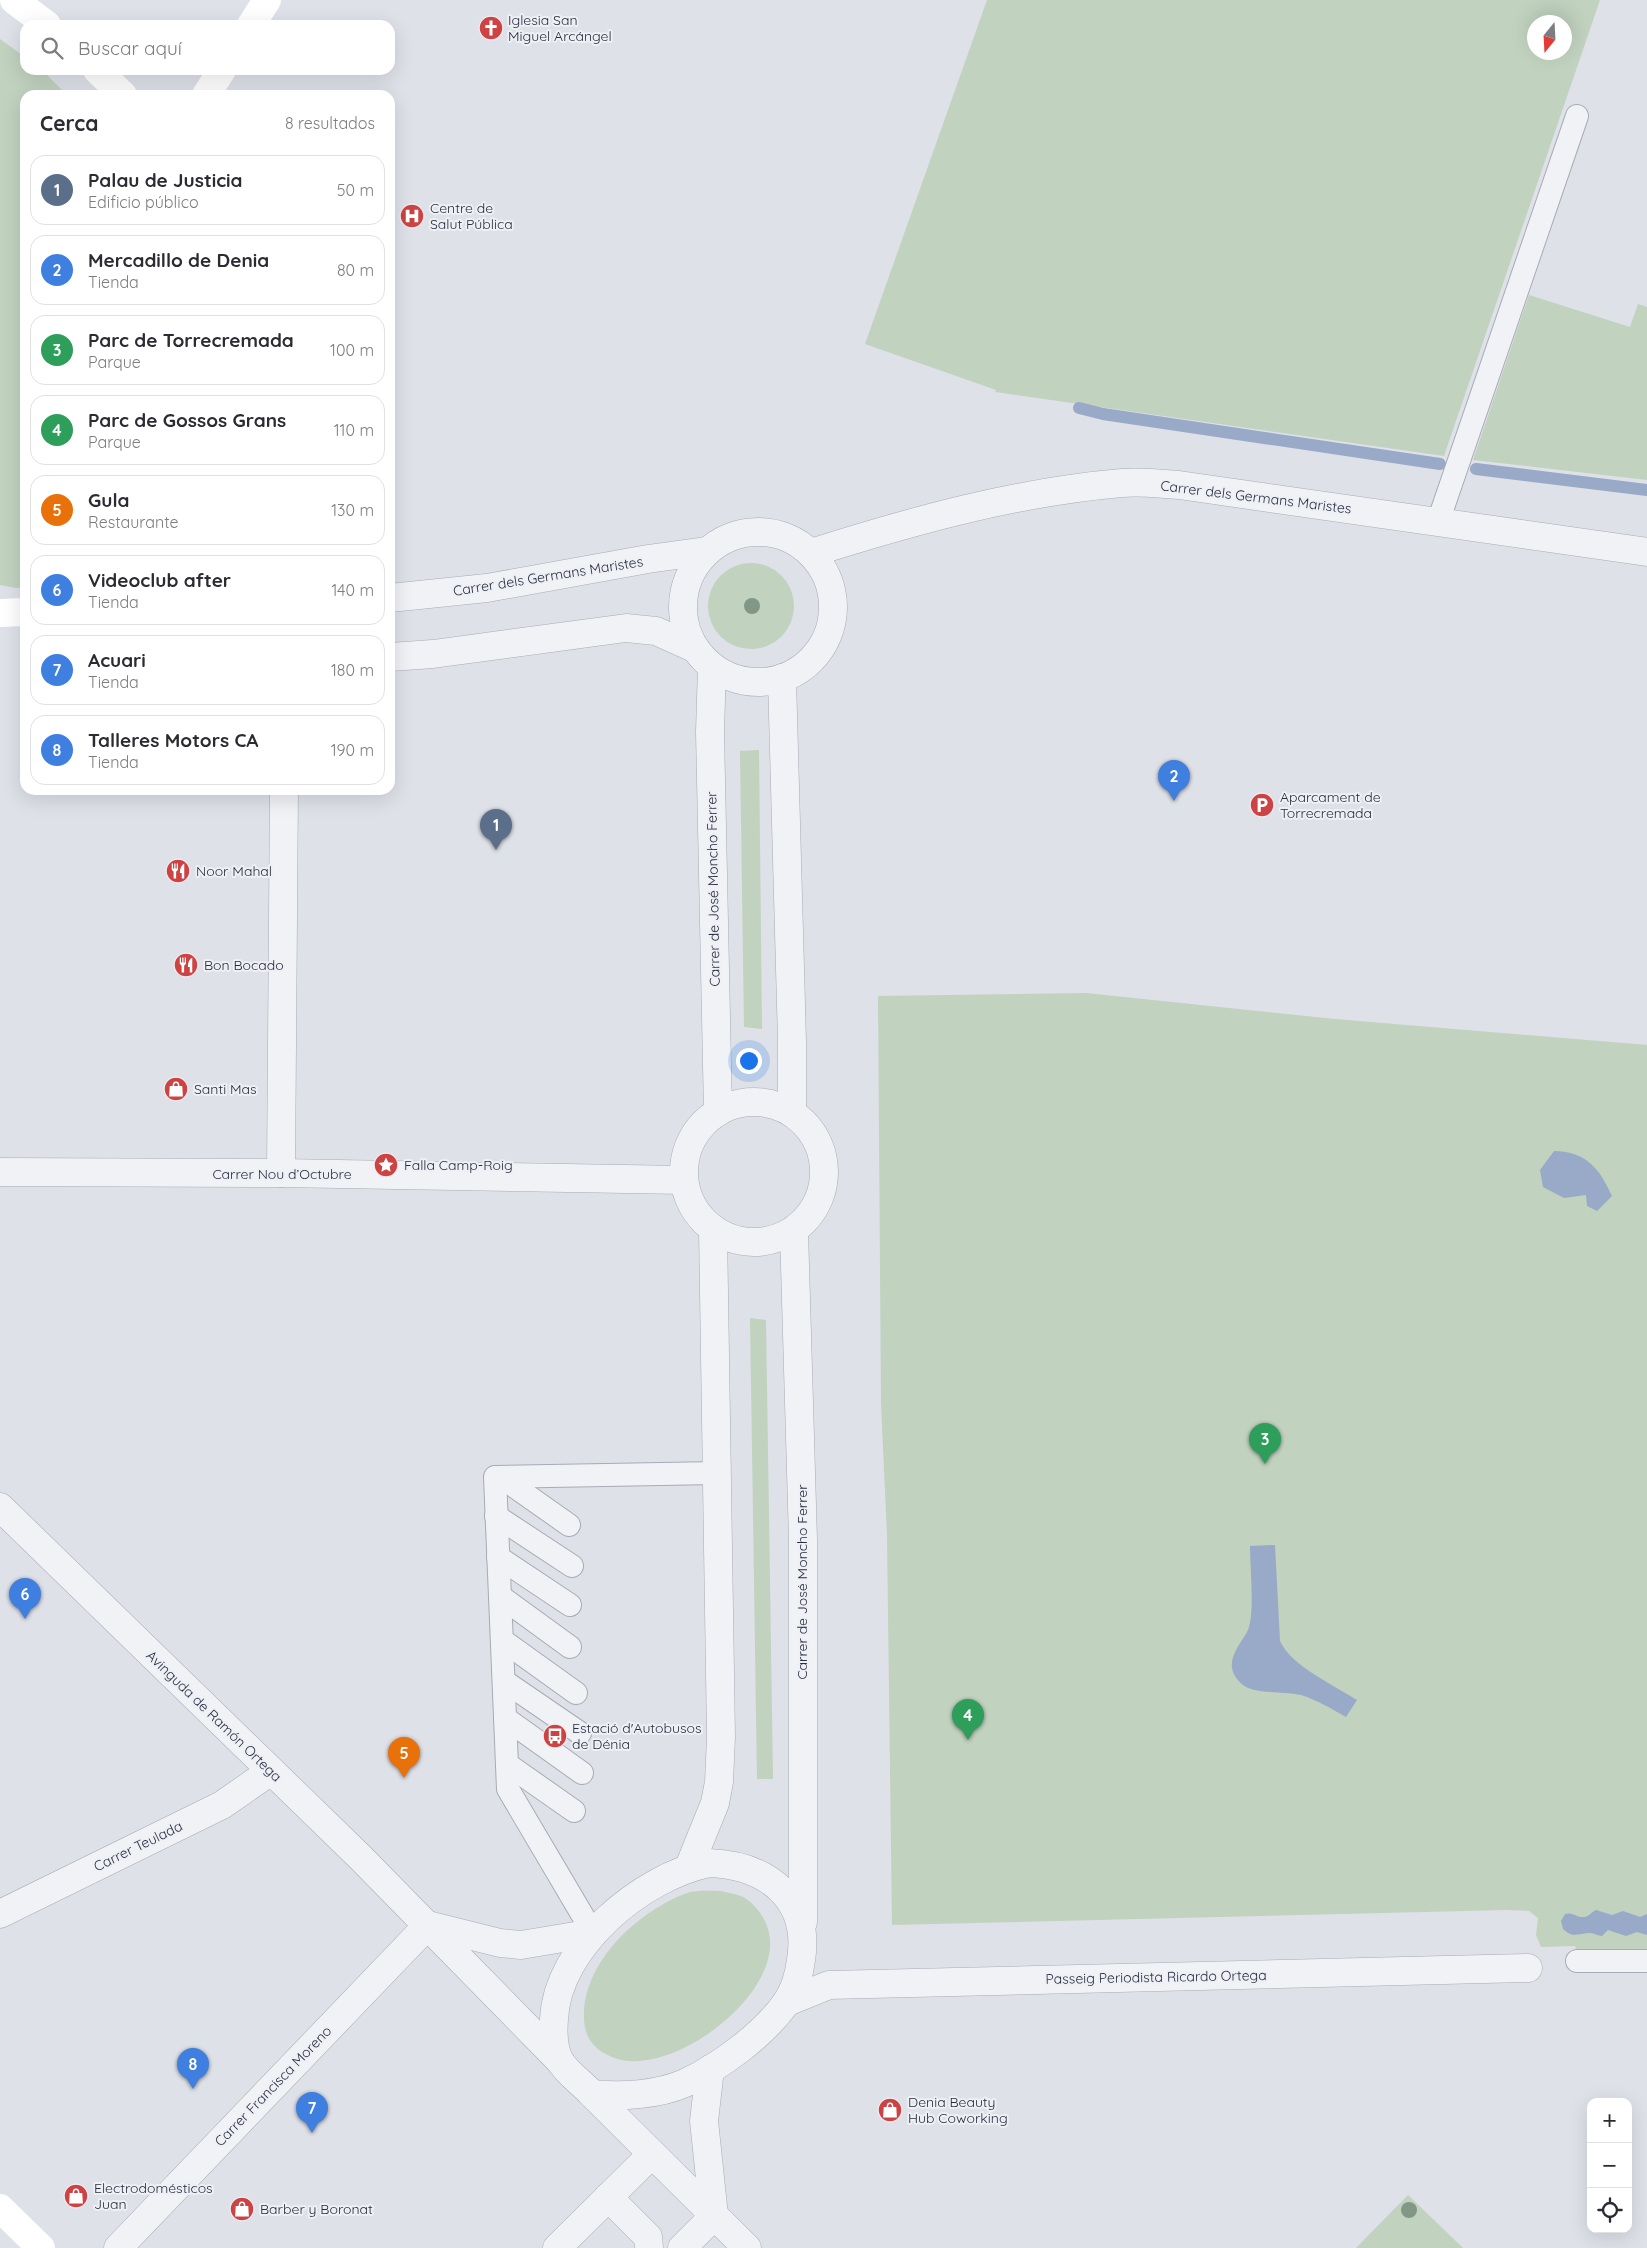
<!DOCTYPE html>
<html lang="es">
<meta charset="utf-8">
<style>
:root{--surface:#fff;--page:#f2f2f3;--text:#2b2b33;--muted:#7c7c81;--line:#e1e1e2;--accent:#0b8043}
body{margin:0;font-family:Quicksand,sans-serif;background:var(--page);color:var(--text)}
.controls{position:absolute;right:15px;bottom:15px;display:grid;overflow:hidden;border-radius:10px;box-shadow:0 5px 20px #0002}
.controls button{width:45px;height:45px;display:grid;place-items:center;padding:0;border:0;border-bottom:1px solid var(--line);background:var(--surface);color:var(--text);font:25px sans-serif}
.compass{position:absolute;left:1527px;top:15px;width:45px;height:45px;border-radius:50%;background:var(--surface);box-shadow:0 5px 20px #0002;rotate:198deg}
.you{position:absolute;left:748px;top:1060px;width:18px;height:18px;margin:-12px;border:4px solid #fff;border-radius:50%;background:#1a73e8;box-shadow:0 0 0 8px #1a73e833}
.badge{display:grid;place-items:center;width:32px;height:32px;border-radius:50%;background:var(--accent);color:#fff;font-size:16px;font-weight:700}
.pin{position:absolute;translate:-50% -41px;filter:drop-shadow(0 1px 2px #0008)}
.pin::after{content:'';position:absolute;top:26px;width:18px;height:15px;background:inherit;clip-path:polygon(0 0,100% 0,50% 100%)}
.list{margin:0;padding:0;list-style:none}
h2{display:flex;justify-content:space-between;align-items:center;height:65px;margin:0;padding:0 20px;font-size:21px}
h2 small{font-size:16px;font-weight:400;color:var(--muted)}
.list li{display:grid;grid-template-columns:32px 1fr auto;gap:15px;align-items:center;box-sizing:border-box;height:70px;margin:0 10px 10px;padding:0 10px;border:1px solid var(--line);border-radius:15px}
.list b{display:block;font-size:19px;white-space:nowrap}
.list p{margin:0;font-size:16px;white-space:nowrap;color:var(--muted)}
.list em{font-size:16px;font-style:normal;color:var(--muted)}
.icon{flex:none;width:28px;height:28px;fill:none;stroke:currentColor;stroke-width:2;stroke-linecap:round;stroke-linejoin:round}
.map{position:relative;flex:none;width:1647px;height:2248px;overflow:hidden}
.search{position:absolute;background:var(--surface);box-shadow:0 5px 20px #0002;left:20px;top:20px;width:375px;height:55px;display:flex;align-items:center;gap:12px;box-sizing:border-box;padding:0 18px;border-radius:15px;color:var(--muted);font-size:19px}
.panel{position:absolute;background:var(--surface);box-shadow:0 5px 20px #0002;left:20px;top:90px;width:375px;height:705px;border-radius:15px}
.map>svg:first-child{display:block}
.green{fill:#c1d2bf;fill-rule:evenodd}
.water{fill:#99a9c8}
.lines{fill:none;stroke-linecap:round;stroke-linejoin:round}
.stream{stroke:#99a9c8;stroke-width:12}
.lane-casing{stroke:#a7abb5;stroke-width:24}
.street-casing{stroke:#a7abb5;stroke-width:29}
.lane{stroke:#f1f2f6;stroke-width:22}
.street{stroke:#f1f2f6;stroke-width:28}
.secondary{stroke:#fff;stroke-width:28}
.tree{fill:#829786}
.labels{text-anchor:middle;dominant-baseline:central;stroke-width:4;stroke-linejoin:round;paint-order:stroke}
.poi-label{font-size:14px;fill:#282d3f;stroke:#eef0f5;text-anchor:start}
.street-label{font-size:14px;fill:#282d3f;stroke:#eef0f5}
</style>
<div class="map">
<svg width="1647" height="2248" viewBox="0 0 1647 2248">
<rect width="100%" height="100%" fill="#dee1e8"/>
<g class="green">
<path d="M987,0H1600L1444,456L995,392L996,390L865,344ZM1534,22H1564V52H1534Z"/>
<path d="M0,39L25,57V70H42L67,95H25V587L16,588L0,585Z"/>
<path d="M1529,295L1630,327L1638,304L1647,307V480L1473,460Z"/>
<circle cx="751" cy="606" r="43"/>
<path d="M759,750L762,1029L744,1027L740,751Z"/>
<path d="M1086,993L1335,1019L1647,1045V1952H1577L1575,1946L1541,1947L1536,1935L1538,1918L1529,1911L1506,1910L892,1925L887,1534L881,1403L878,996Z"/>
<path d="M750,1318L766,1320L773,1779H757Z"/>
<path d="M721,1891C728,1893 737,1894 743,1897C751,1901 758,1909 762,1916C804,1981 672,2083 612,2057C592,2049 583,2035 584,2013C586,1959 639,1911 687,1893C697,1890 711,1891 721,1891Z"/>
<path d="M1408,2195L1463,2248H1356Z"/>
</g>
<g class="water">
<path d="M1554,1151C1587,1152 1599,1168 1612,1196L1597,1211L1587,1206L1586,1195L1564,1198L1543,1187L1540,1170Z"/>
<path d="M1275,1545L1280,1641C1291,1666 1334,1685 1357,1700L1346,1717C1332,1709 1317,1700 1301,1695C1284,1691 1265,1694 1248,1688C1241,1685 1233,1676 1232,1668C1230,1654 1242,1642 1248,1630C1255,1613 1250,1567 1250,1546Z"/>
<path d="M1596,1910L1612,1915L1623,1911L1640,1917L1647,1914V1935L1637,1932L1626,1936L1608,1930L1602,1936C1598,1936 1594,1933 1590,1933C1579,1933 1573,1939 1563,1929L1561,1921L1565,1914C1572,1912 1575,1916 1581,1917C1589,1918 1591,1912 1596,1910Z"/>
</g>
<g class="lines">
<g class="stream">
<path d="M1079,408L1103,414L1440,464"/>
<path d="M1476,469L1647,490"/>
</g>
<g class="lane-casing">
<g id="lane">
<path d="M1438,522L1577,116"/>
<path d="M501,1477L569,1525"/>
<path d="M496,1516L572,1566"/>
<path d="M498,1557L570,1605"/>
<path d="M500,1596L570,1647"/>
<path d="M502,1640L576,1693"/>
<path d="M504,1681L580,1733"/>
<path d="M505,1718L582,1773"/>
<path d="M507,1764L574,1811"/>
<path d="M593,1933L508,1789L495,1477L717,1473"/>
<path d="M1577,1961H1647"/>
</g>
</g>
<g class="street-casing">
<g id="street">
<circle cx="758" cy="607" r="75"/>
<path d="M811,553C912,521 1016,492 1122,483C1141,481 1160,484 1179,485L1647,552"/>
<path d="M390,598L487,588L648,559L706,551"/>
<path d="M390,657L433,654L626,628L656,631L694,648"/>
<path d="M712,667L710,732L718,1112"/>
<path d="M782,678L792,1041V1113"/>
<circle cx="754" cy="1172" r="70"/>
<path d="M0,1172L281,1173L684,1180"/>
<path d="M281,1173L284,790"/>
<path d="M794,1231L803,1540V1922"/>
<path d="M0,1507L361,1858L559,2060"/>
<path d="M709,1863C766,1865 811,1898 801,1960C799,1976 795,1990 786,2003C764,2034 720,2067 685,2083C658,2095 621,2097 592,2094C582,2083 567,2073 560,2061C553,2049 553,2032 554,2019C557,1947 641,1877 709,1863Z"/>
<path d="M689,1867L715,1803L719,1782L721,1737L713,1229"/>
<path d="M0,1914L222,1805L271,1771"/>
<path d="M428,1925L500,1943L521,1945L593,1933"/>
<path d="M787,2002L829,1985L1528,1968"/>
<path d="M710,2069L704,2121L714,2216"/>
<path d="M592,2094L747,2248"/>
<path d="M608,2197L648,2237L649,2248"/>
<path d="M118,2248L428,1925"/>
<path d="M557,2248L652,2154"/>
<path d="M682,2248L714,2216"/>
</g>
</g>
<use href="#lane" class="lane"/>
<use href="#street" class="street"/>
<g class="secondary">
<path d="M14,0L47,25"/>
<path d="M251,25L267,0"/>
<path d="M97,70L123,95"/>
<path d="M206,95L222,70"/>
<path d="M0,613L25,612"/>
<path d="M0,2208L41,2248"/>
</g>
</g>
<g class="tree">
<circle cx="752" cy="606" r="8"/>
<circle cx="1409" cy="2210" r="8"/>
</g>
<defs>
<g id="church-disc" transform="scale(1.25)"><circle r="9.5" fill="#cd4343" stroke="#eef0f5"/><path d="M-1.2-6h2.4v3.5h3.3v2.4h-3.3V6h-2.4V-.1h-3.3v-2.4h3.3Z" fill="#fff"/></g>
<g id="hospital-disc" transform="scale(1.25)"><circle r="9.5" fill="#cd4343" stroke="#eef0f5"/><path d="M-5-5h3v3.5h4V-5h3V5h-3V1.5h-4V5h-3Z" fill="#fff"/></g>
<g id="parking-disc" transform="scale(1.25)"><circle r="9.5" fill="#cd4343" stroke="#eef0f5"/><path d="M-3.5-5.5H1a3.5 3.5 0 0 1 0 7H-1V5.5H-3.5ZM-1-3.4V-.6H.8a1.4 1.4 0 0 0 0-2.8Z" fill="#fff"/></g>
<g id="restaurant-disc" transform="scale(1.25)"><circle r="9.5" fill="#cd4343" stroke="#eef0f5"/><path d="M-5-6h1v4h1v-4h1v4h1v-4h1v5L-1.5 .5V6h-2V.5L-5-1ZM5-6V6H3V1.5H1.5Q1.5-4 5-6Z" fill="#fff"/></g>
<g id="shop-disc" transform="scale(1.25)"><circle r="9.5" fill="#cd4343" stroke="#eef0f5"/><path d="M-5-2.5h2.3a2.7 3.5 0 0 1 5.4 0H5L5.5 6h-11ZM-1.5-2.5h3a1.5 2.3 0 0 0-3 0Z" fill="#fff"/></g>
<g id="sight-disc" transform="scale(1.25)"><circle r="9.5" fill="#cd4343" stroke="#eef0f5"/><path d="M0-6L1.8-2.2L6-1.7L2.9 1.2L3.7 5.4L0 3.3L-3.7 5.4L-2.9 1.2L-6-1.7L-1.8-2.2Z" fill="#fff"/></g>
<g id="bus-disc" transform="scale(1.25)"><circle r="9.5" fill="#cd4343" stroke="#eef0f5"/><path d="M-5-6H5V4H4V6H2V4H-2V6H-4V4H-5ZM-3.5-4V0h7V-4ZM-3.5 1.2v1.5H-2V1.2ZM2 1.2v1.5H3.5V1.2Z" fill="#fff"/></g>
</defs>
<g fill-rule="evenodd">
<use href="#church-disc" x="491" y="28"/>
<use href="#hospital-disc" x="412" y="216"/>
<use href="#parking-disc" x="1262" y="805"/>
<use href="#restaurant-disc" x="178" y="871"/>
<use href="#restaurant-disc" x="186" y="965"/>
<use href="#shop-disc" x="176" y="1089"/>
<use href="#sight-disc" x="386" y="1165"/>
<use href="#bus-disc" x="555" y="1736"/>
<use href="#shop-disc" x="890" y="2110"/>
<use href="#shop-disc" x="76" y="2196"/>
<use href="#shop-disc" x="242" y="2209"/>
</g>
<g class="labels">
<g class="poi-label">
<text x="508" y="20">Iglesia San<tspan x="508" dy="16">Miguel Arcángel</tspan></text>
<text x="430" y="208">Centre de<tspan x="430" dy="16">Salut Pública</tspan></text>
<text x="1280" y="797">Aparcament de<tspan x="1280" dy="16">Torrecremada</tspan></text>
<text x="196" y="871">Noor Mahal</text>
<text x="204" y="965">Bon Bocado</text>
<text x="194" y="1089">Santi Mas</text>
<text x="404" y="1165">Falla Camp-Roig</text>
<text x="572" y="1728">Estació d'Autobusos<tspan x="572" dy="16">de Dénia</tspan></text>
<text x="908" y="2102">Denia Beauty<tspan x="908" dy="16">Hub Coworking</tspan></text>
<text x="94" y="2188">Electrodomésticos<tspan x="94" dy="16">Juan</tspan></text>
<text x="260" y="2209">Barber y Boronat</text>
</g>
<g class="street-label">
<text transform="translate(1256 497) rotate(7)">Carrer dels Germans Maristes</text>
<text transform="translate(548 576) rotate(-9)">Carrer dels Germans Maristes</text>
<text transform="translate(713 889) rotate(-91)">Carrer de José Moncho Ferrer</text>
<text x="282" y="1174">Carrer Nou d’Octubre</text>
<text transform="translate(802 1582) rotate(-90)">Carrer de José Moncho Ferrer</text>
<text transform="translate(214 1716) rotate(44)">Avinguda de Ramón Ortega</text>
<text transform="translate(138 1846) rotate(-26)">Carrer Teulada</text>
<text transform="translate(1156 1977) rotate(-1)">Passeig Periodista Ricardo Ortega</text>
<text transform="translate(273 2086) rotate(-46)">Carrer Francisca Moreno</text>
</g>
</g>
</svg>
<div class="controls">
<button>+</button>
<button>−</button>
<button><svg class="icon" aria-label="locate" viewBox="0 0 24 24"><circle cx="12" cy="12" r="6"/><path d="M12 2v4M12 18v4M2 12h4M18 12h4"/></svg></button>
</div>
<svg class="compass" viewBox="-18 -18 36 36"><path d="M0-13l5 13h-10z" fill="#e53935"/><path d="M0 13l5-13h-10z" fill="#7c7c81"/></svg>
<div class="you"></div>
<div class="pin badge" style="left:496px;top:850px;background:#5c6f8a">1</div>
<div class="pin badge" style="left:1174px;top:801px;background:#3f7fe0">2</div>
<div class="pin badge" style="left:1265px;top:1464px;background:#2e9e5b">3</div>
<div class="pin badge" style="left:968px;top:1740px;background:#2e9e5b">4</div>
<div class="pin badge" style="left:404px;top:1778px;background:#e8710a">5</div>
<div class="pin badge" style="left:25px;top:1619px;background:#3f7fe0">6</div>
<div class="pin badge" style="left:312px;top:2133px;background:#3f7fe0">7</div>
<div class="pin badge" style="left:193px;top:2089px;background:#3f7fe0">8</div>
<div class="search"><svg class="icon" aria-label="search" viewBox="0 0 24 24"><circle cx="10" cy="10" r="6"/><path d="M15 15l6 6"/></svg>Buscar aquí</div>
<section class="panel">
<h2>Cerca<small>8 resultados</small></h2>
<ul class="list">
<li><span class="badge" style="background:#5c6f8a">1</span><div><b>Palau de Justicia</b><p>Edificio público</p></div><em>50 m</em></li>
<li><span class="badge" style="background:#3f7fe0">2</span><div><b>Mercadillo de Denia</b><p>Tienda</p></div><em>80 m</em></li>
<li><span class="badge" style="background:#2e9e5b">3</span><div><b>Parc de Torrecremada</b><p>Parque</p></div><em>100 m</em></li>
<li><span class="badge" style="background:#2e9e5b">4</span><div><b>Parc de Gossos Grans</b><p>Parque</p></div><em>110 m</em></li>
<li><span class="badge" style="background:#e8710a">5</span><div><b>Gula</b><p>Restaurante</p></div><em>130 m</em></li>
<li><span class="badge" style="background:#3f7fe0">6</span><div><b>Videoclub after</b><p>Tienda</p></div><em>140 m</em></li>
<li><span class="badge" style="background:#3f7fe0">7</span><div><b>Acuari</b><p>Tienda</p></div><em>180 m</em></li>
<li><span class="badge" style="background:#3f7fe0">8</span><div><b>Talleres Motors CA</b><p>Tienda</p></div><em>190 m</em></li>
</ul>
</section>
</div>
